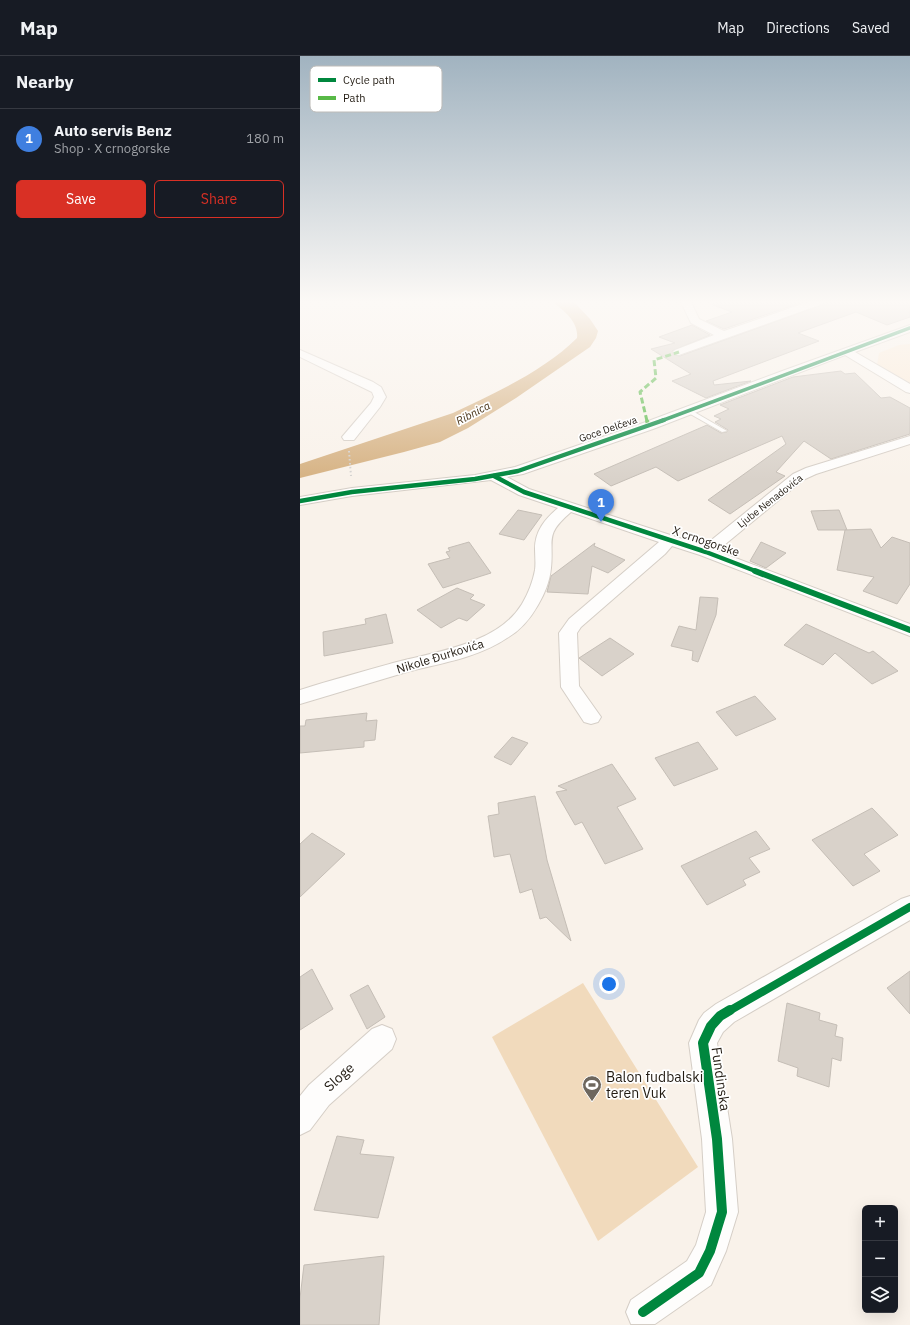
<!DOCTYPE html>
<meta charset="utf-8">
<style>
:root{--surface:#171b24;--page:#242831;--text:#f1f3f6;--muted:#9ea1a6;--line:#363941;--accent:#d93025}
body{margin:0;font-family:"IBM Plex Sans",sans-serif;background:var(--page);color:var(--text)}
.controls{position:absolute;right:12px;bottom:12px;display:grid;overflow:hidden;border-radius:6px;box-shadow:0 4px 16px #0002}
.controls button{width:36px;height:36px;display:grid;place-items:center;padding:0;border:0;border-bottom:1px solid var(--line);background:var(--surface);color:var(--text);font:20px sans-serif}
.you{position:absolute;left:309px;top:928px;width:14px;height:14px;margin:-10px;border:3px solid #fff;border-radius:50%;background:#1a73e8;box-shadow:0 0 0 6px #1a73e833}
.badge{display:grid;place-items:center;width:26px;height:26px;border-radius:50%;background:var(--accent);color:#fff;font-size:13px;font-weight:700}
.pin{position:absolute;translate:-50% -33px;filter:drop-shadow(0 1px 2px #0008)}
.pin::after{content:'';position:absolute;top:21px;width:14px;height:12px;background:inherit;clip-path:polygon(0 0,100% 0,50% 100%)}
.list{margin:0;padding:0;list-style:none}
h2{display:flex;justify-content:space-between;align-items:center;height:52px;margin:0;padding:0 16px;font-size:17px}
h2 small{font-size:13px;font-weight:400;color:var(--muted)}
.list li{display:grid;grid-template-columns:26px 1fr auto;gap:12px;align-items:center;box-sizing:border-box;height:60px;padding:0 16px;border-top:1px solid var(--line)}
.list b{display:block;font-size:15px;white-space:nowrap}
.list p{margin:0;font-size:13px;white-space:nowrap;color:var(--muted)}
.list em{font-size:13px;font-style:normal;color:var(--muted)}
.actions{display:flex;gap:8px;padding:12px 16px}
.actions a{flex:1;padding:9px 0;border:1px solid var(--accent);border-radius:6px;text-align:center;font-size:14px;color:var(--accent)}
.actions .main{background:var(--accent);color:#fff}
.icon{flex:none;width:22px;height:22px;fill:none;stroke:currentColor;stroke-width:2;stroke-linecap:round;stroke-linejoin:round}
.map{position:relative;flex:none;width:610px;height:1269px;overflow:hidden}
header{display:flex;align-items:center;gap:24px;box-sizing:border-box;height:56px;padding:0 20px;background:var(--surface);border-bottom:1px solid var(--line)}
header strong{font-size:19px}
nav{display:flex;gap:22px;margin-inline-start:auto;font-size:14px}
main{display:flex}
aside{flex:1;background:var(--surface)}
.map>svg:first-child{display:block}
.built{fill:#fbead6}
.green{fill:#f1dabc}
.water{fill:#d6b283}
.building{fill:#d9d2ca;stroke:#c5beb6}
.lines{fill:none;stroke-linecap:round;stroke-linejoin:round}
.service-casing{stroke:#d5cec6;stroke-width:2}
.minor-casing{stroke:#d5cec6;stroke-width:2}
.path{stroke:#d3d1cf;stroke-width:2;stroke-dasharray:1.5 2.5;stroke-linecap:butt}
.service{fill:#fefdfc;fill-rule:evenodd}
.minor{fill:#fefdfc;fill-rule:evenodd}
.quiet-far1{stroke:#58b947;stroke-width:3;stroke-dasharray:6 3;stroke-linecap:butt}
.quiet{stroke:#58b947;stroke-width:4;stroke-dasharray:8 4;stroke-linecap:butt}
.cycleway-far4-casing{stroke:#fff;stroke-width:5}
.cycleway-far3-casing{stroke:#fff;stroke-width:6}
.cycleway-far2-casing{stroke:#fff;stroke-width:8}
.cycleway-far1-casing{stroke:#fff;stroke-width:10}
.cycleway-casing{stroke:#fff;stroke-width:12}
.cycleway-far4{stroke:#00873e;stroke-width:3.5}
.cycleway-far3{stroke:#00873e;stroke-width:4.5}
.cycleway-far2{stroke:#00873e;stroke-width:6}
.cycleway-far1{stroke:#00873e;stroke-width:8}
.cycleway{stroke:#00873e;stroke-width:10}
.labels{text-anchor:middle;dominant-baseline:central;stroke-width:3.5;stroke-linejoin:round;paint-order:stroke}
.far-street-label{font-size:10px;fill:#231c13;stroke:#fff}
.far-water-label{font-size:11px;font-style:italic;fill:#463115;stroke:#fff}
.street-label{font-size:12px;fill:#231c13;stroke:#fff}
.near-street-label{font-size:14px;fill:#231c13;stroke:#fff}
.near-poi-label{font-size:14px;fill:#231c13;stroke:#fff;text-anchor:start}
.key{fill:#fff;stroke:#bdbbb8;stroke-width:1}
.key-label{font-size:11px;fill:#231c13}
</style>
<header>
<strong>Map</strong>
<nav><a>Map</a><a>Directions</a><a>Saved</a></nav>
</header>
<main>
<aside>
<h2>Nearby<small></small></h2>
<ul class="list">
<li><span class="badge" style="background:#3f7fe0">1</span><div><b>Auto servis Benz</b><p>Shop · X crnogorske</p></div><em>180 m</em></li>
</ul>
<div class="actions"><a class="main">Save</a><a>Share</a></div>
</aside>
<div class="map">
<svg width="610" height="1269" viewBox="0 0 610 1269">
<rect width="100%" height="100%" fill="#f9f2ea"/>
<path class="built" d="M610,288V328L577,309L579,297L599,289Z"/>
<path class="green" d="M283,927L398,1111L298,1185L192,981Z"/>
<path class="water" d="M253,246H274L290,263L298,275L296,282L290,291L216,342L168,372L140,386L104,396L0,422V408L153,357C194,338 245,314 277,282C279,266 264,255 253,246Z"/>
<g class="building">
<path d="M414,246H503L424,273L406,265L432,256L413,249Z"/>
<path d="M524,246H610V261L587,269L556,256L498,277L519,285L413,325L414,329L451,325L406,342L372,325L391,318L351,293L375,287L359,281L392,269L410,279L372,295L374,299L380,300L522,249Z"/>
<path d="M541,315L545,318L555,317L581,342L590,341L610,352V378L531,403L504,385L476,416L485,420L430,458L408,444L486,388L482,380L378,425L356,411L311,430L294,418L407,369L421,377L427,376L428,374L415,366L421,363L414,360L429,353L420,349L493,321Z"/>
<path d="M218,454L242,459L224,484L199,478Z"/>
<path d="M539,454L547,474H518L511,455Z"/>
<path d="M571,473L581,492L592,481L610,487V528L597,548L563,535L574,521L537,514L545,474Z"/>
<path d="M169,486L191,517L143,532L128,508L150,502L146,496L150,495L148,492Z"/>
<path d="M461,486L486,497L466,512L450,505Z"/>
<path d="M295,487L294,490L325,504L308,517L292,510L288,538L247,536L251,520Z"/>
<path d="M157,532L174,539L170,543L185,549L167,565L159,562L141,572L117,554Z"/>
<path d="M400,541L418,542L416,559L398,606L392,604L393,595L371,590L379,570L396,574Z"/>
<path d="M86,558L93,587L24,600L23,576L66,568L65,563Z"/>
<path d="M506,568L569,597L573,595L598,615L572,628L535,597L523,609L484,589Z"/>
<path d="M310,582L334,598L302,620L279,602Z"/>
<path d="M455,640L476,663L436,680L416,656Z"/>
<path d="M67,657L66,665L77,664L75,684L64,685V691L0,697V670H5L6,664Z"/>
<path d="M212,681L228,687L211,709L194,701Z"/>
<path d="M398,686L418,713L374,730L355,702Z"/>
<path d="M312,708L336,743L317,751L343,793L305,808L282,766L275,769L256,736L267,734L258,730Z"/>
<path d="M235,740L247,804L271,885L246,861L240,863L232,833L220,837L210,798L194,801L188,760L199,758L198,747Z"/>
<path d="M572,752L598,779L564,798L580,815L553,830L512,784Z"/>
<path d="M456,775L470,793L449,802L460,816L443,824L446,829L407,849L381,810Z"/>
<path d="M12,777L45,798L0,841V788Z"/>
<path d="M12,913L33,953L0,974V921Z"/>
<path d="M610,915V958L587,932Z"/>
<path d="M68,929L85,961L67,973L50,939Z"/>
<path d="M487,947L520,957L519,964L537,969L535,980L543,982L541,1005L532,1002L529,1031L497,1020L498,1012L478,1005Z"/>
<path d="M37,1080L64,1084L60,1098L94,1101L78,1162L14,1154Z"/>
<path d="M84,1200L79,1269H0V1242L4,1209Z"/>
</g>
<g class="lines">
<g class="service-casing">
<path id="service" d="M385,353H389L427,375L422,376L385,355Z"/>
</g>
<g class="minor-casing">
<g id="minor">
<path d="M381,246H391L399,263L424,275L508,246H523L522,248L379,299L375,298L373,296L375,294L414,279L391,267Z"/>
<path d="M610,269V276L555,296L610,328V337L606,336L545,299L353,373L223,418L207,421L229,433L404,490L493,418L506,412L610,380V388L516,418L503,424L417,495L610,568V580L400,499L372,490L365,498L281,571L277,577L279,630L301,661L298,666L291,668L284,666L261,631L259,577L269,563L359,486L271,456C244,479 254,483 251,512C250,525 244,539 238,549C230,563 221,574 207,582C179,601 143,607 110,615C73,626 37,637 0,648V634C31,624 62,616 93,607C135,596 198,588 222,548C228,538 233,525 235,514C236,507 235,500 235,493C235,475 245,463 258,452L219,439L191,424L52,440L0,449V441L52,432L175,419L215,411L343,367L485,314Z"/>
<path d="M0,294L73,326L81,331L86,341L80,351L54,384H44L42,381L71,347L74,341L72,336L0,301Z"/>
<path d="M610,840V864L434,966L423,976L417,987L432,1083L438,1156L426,1195L411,1229L355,1268H331L326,1256L331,1244L387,1205L396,1189L406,1156L402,1083L389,987L399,964L404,957L416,948L601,843Z"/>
<path d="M82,969L92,973L96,983L92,993L29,1049L10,1074L0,1079V1040L9,1029L72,973Z"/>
</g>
</g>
<path class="path" d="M49,395L51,420"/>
<use href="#service" class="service"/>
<use href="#minor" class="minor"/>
<path class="quiet-far1" d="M347,365L340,336L356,322L354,304L379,296"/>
<path class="quiet" d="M347,364L348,370"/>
<g class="cycleway-far4-casing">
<path id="cycleway-far4" d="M361,365L610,272"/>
</g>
<g class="cycleway-far3-casing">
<g id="cycleway-far3">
<path d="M194,420L224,436L406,496L458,516"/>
<path d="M0,445L52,436L175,423L218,415L364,364"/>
</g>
</g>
<g class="cycleway-far2-casing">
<path id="cycleway-far2" d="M455,515L610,574"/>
</g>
<g class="cycleway-far1-casing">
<path id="cycleway-far1" d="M429,955L610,851"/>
</g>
<g class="cycleway-casing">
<path id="cycleway" d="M343,1256L399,1217L410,1195L422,1156L417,1083L403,987L411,970L420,960L430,954"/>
</g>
<use href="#cycleway-far4" class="cycleway-far4"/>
<use href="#cycleway-far3" class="cycleway-far3"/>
<use href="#cycleway-far2" class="cycleway-far2"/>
<use href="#cycleway-far1" class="cycleway-far1"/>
<use href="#cycleway" class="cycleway"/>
</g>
<linearGradient id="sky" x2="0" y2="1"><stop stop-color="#a1b3c0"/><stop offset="0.58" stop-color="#fcf9f6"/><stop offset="1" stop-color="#fcf9f6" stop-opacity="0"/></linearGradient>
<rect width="610" height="424" fill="url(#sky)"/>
<defs>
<g id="stadium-pin" transform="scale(1)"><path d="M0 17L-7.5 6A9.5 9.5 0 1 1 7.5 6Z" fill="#6e675e" stroke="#fff"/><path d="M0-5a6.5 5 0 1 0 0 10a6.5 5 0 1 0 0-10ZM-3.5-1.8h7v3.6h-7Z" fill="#fff"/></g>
</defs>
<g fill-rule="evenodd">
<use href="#stadium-pin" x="292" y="1029"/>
</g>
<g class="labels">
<g class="far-street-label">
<text transform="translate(308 373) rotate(-19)">Goce Delčeva</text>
<text transform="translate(470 445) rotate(-38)">Ljube Nenadovića</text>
</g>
<g class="far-water-label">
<text transform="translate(173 357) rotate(-28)">Ribnica</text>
</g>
<g class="street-label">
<text transform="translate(406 485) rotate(19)">X crnogorske</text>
<text transform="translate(140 600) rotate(-17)">Nikole Đurkovića</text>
</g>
<g class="near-street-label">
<text transform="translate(39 1021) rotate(-42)">Sloge</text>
<text transform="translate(421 1023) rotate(82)">Fundinska</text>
</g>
<g class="near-poi-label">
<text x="306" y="1021">Balon fudbalski<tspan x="306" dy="16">teren Vuk</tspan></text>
</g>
</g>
<rect x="10" y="10" width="132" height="46" rx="6" class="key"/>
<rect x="18" y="22" width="18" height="4" fill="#00873e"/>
<rect x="18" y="40" width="18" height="4" fill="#58b947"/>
<g class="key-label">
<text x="43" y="28">Cycle path</text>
<text x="43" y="46">Path</text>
</g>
</svg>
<div class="controls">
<button>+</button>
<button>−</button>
<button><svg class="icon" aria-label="layers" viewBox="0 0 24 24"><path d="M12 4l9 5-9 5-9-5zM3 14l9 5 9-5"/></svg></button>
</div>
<div class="you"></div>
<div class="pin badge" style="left:301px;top:466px;background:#3f7fe0">1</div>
</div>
</main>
